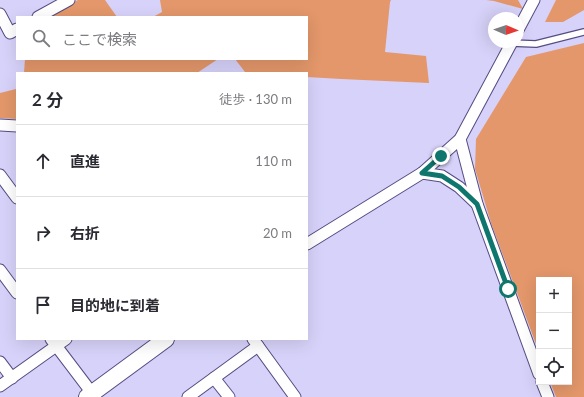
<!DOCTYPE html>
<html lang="ja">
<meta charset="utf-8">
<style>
:root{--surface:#fff;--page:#f7f7f7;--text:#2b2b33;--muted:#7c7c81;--line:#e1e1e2}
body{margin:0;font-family:Lato,"Noto Sans JP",sans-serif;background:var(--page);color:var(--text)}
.controls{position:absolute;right:12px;bottom:12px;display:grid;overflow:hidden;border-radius:0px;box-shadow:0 4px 16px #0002}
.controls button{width:36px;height:36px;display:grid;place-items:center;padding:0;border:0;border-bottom:1px solid var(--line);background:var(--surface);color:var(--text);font:20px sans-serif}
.compass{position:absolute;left:488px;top:12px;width:36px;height:36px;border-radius:50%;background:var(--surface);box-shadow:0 4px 16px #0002;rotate:92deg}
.stop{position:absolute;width:12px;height:12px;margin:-9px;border:3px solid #0f766e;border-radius:50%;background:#fff}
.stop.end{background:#0f766e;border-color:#fff;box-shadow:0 1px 4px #0008}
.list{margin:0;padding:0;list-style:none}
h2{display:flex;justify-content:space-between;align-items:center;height:52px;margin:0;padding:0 16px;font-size:17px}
h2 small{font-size:13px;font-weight:400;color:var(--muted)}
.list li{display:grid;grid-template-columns:26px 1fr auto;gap:12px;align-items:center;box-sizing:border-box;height:72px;padding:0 16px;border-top:1px solid var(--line)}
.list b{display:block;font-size:15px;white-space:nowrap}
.list em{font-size:13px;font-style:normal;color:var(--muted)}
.icon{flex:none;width:22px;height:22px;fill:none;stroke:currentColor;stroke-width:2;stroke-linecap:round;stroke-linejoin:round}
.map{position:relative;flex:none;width:584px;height:397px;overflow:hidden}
.search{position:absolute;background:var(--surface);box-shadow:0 4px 16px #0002;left:16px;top:16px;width:292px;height:44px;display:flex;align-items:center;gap:10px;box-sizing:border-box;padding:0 14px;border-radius:0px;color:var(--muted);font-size:15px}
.panel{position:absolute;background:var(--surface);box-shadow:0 4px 16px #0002;left:16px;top:72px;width:292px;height:268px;border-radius:0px}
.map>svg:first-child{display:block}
.green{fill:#e3976a}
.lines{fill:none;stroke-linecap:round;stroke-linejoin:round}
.lane-casing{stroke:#564c83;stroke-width:8}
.street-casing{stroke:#564c83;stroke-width:13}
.secondary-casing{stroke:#564c83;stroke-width:18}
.lane{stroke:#fff;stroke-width:5.5}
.street{stroke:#fff;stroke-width:11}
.secondary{stroke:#fff;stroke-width:16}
.route{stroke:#0f766e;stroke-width:5}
</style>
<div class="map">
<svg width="584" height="397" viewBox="0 0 584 397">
<rect width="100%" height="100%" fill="#d7d2f9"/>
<g class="green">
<path d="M78,0H105L117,17H48Z"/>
<path d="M160,0H391L390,2L385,52L426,56L429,83L341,79L307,77V73H263L245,72L235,59H307V17H153L162,12Z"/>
<path d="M486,0H518L523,9L494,1Z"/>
<path d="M556,0H584V10L563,22H545Z"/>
<path d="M584,43V397H556L550,382H569V280H539V352L491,223L475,169L476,139L526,57Z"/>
<path d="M25,59H218L197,73H24Z"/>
<path d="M17,87V119L0,118V93L16,89Z"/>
</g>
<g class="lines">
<g class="lane-casing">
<path id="lane" d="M511,43L536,44L584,32"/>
</g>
<g class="street-casing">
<g id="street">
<path d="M0,14L10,33L17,29"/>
<path d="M38,17L69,0"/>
<path d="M518,30L534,0"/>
<path d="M0,125L17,126"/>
<path d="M460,139L477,204L539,374"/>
<path d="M422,173L442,176L459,187L477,204"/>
<path d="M0,175L17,198"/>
<path d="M307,244L422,173L460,139L512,42"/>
<path d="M0,270L17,293"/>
<path d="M51,339L95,397"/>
<path d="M253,339L295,397"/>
<path d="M0,362L12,378"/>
<path d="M214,378L229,397"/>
<path d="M542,382L548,397"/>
<path d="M0,386L66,339"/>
<path d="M188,397L258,346"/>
</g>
</g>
<g class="secondary-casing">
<path id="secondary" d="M87,397L166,339"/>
</g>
<use href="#lane" class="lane"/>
<use href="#street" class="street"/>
<use href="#secondary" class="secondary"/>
</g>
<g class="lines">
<path class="route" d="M441,156L422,173L442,176L459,187L477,204L508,289"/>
</g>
</svg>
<div class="controls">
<button>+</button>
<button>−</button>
<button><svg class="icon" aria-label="locate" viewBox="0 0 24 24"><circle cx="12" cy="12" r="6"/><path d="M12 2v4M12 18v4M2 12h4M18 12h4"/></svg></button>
</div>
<svg class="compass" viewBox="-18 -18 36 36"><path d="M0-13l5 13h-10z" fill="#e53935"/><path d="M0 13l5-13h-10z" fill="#7c7c81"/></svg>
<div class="stop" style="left:508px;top:289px"></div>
<div class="stop end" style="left:441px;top:156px"></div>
<div class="search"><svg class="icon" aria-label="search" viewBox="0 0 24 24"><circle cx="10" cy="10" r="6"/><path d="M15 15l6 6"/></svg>ここで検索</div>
<section class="panel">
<h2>2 分<small>徒歩 · 130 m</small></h2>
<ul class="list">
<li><svg class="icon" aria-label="ahead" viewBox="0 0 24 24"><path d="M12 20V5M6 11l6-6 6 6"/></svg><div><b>直進</b></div><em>110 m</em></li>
<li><svg class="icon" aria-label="right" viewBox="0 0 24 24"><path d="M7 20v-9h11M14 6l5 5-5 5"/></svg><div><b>右折</b></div><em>20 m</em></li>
<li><svg class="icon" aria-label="arrive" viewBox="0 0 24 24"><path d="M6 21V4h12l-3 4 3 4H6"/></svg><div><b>目的地に到着</b></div></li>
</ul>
</section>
</div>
